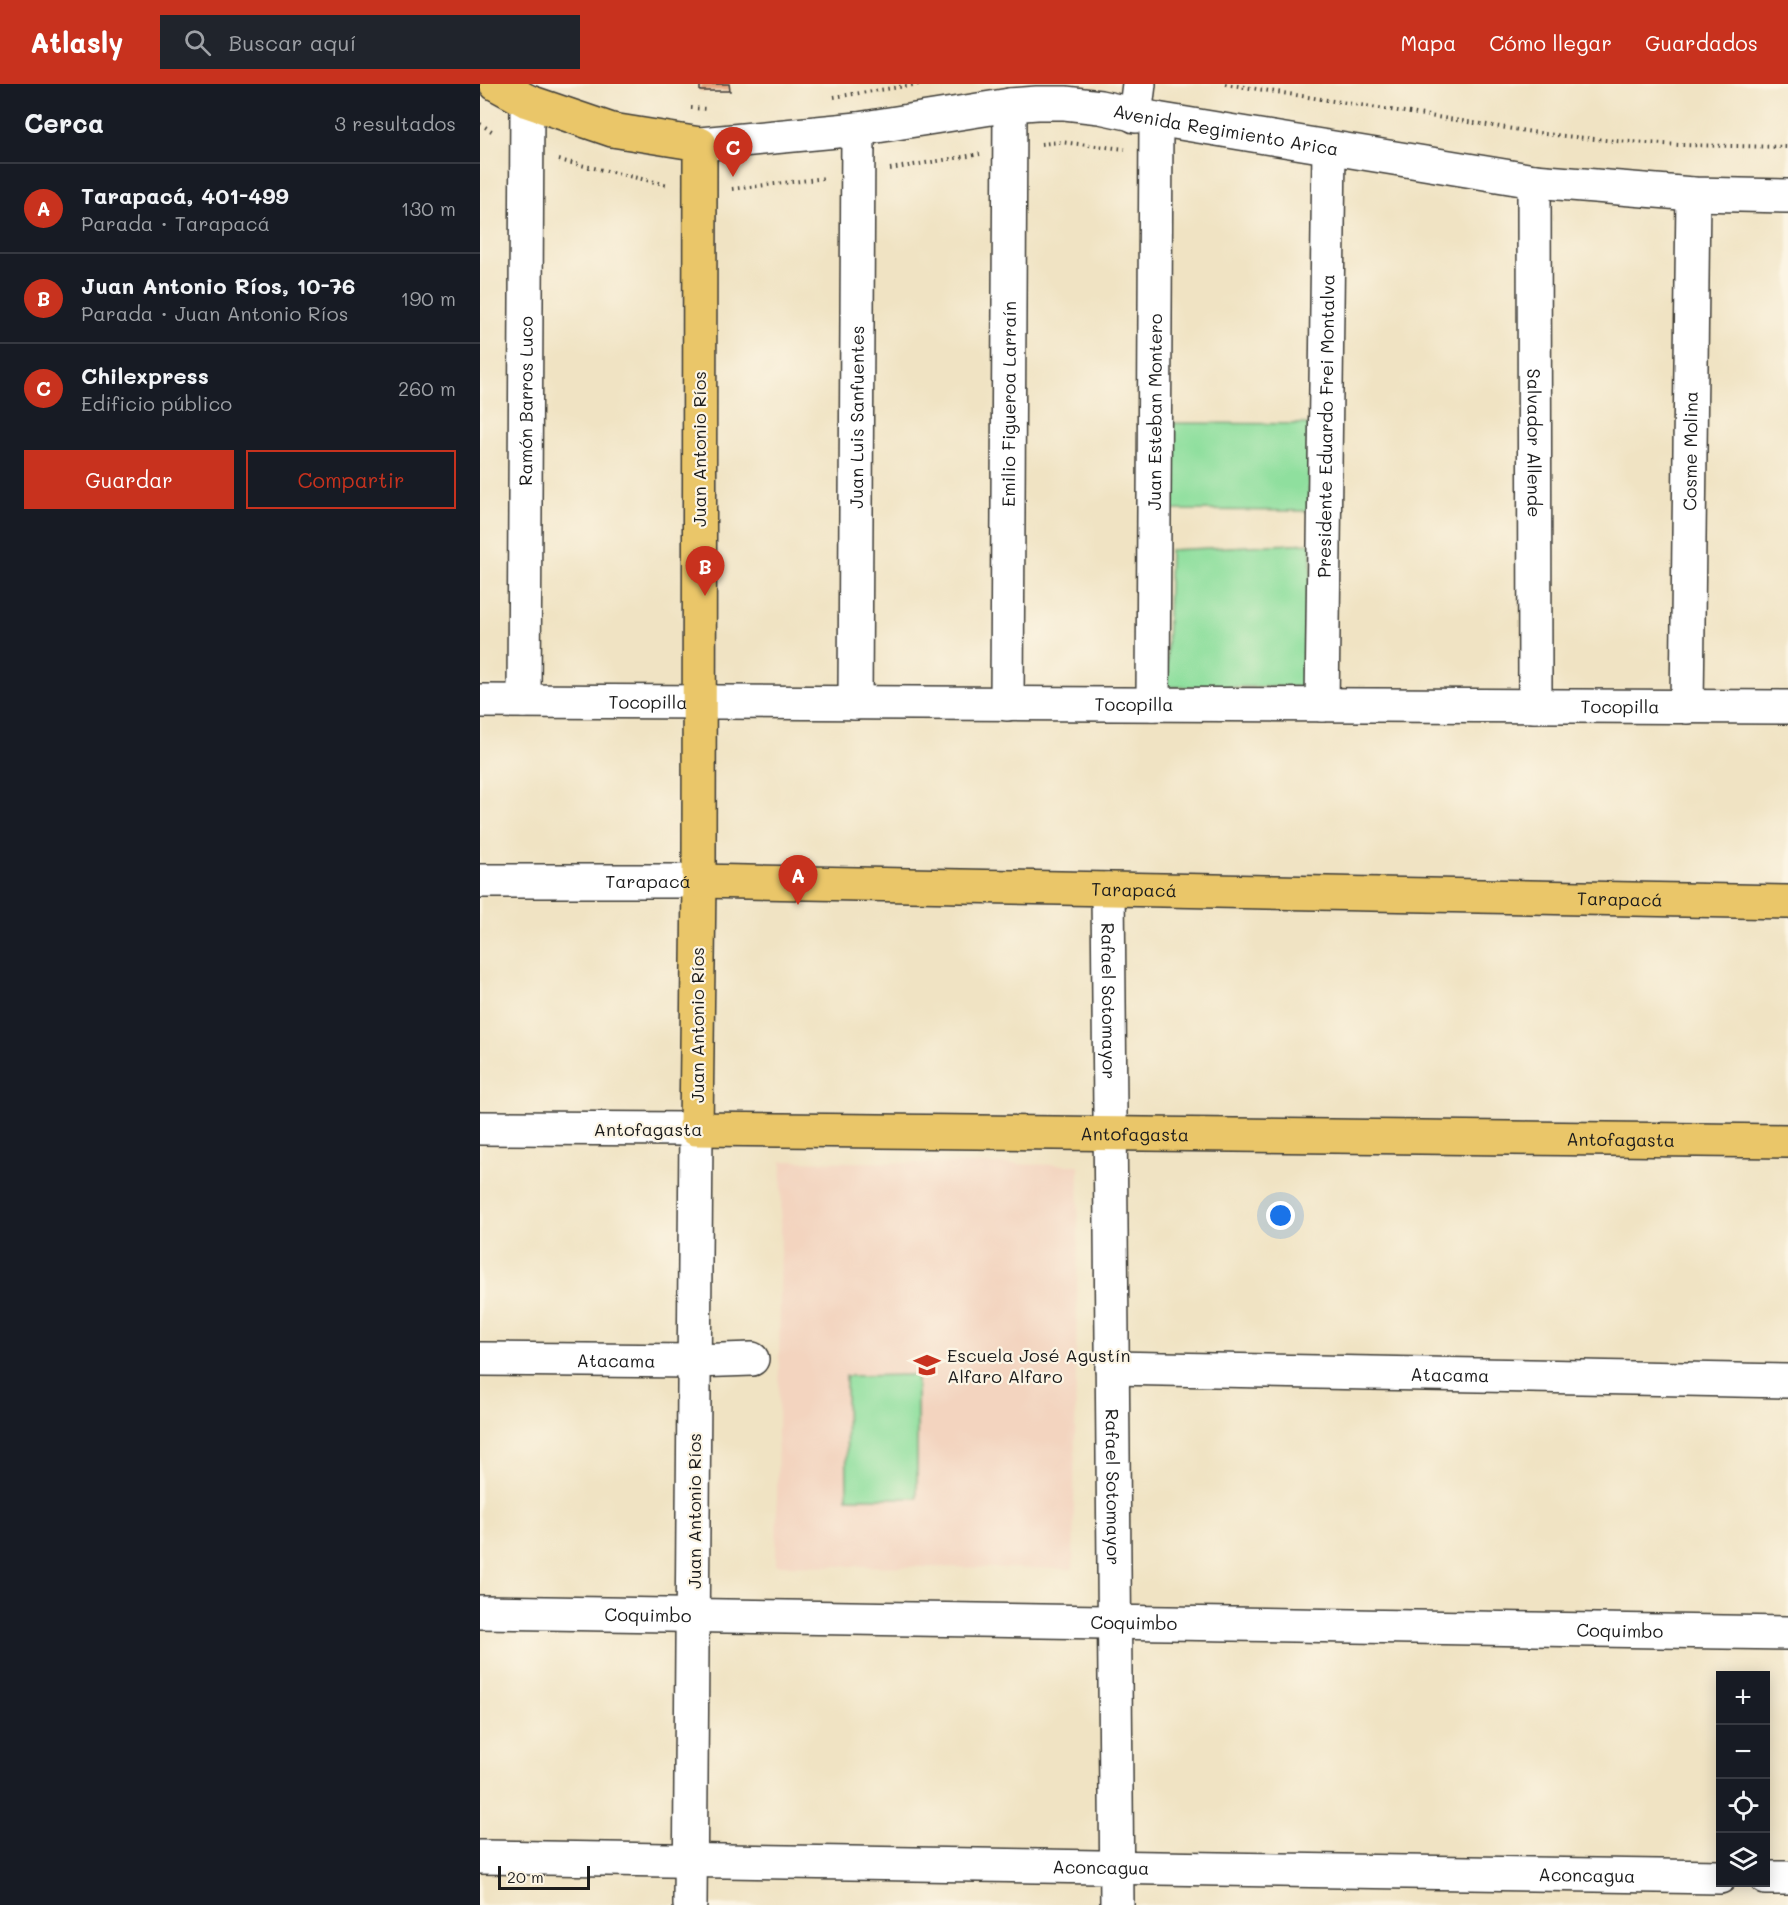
<!DOCTYPE html>
<html lang="es">
<meta charset="utf-8">
<style>
:root{--surface:#171b24;--page:#20242c;--text:#f1f3f6;--muted:#9ea1a6;--line:#363941;--accent:#c8321e}
body{margin:0;font-family:Mali,sans-serif;background:var(--page);color:var(--text)}
.controls{position:absolute;right:18px;bottom:18px;display:grid;overflow:hidden;border-radius:0px;box-shadow:0 3px 15px #0003}
.controls button{width:54px;height:54px;display:grid;place-items:center;padding:0;border:0;border-bottom:2px solid var(--line);background:var(--surface);color:var(--text);font:30px sans-serif}
.scale{position:absolute;left:18px;bottom:15px;width:92px;box-sizing:border-box;padding-left:6px;border:3px solid #1c1c1c;border-top:0;font-size:16px;line-height:21px;white-space:nowrap;color:#1c1c1c;-webkit-text-stroke:4px #fcf5e5;paint-order:stroke}
.you{position:absolute;left:801px;top:1132px;width:21px;height:21px;margin:-15px;border:4px solid #fff;border-radius:50%;background:#1a73e8;box-shadow:0 0 0 9px #1a73e833}
.badge{display:grid;place-items:center;width:39px;height:39px;border-radius:50%;background:var(--accent);color:#fff;font-size:20px;font-weight:700}
.pin{position:absolute;translate:-50% -50px;filter:drop-shadow(0 2px 3px #0008)}
.pin::after{content:'';position:absolute;top:32px;width:21px;height:18px;background:inherit;clip-path:polygon(0 0,100% 0,50% 100%)}
.list{margin:0;padding:0;list-style:none}
h2{display:flex;justify-content:space-between;align-items:center;height:78px;margin:0;padding:0 24px;font-size:26px}
h2 small{font-size:20px;font-weight:400;color:var(--muted)}
.list li{display:grid;grid-template-columns:39px 1fr auto;gap:18px;align-items:center;box-sizing:border-box;height:90px;padding:0 24px;border-top:2px solid var(--line)}
.list b{display:block;font-size:22px;white-space:nowrap}
.list p{margin:0;font-size:20px;white-space:nowrap;color:var(--muted)}
.list em{font-size:20px;font-style:normal;color:var(--muted)}
.actions{display:flex;gap:12px;padding:18px 24px}
.actions a{flex:1;padding:14px 0;border:2px solid var(--accent);border-radius:0px;text-align:center;font-size:21px;color:var(--accent)}
.actions .main{background:var(--accent);color:#fff}
.icon{flex:none;width:33px;height:33px;fill:none;stroke:currentColor;stroke-width:2;stroke-linecap:round;stroke-linejoin:round}
.map{position:relative;flex:none;width:1308px;height:1821px;overflow:hidden}
header{display:flex;align-items:center;gap:36px;box-sizing:border-box;height:84px;padding:0 30px;background:var(--accent);color:#fff}
header strong{font-size:28px}
nav{display:flex;gap:33px;margin-inline-start:auto;font-size:21px}
.search{width:420px;height:54px;background:var(--page);display:flex;align-items:center;gap:15px;box-sizing:border-box;padding:0 21px;border-radius:0px;color:var(--muted);font-size:22px}
main{display:flex}
aside{flex:1;background:var(--surface)}
.map>svg:first-child{display:block}
.built{fill:#f3d4bf}
.green{fill:#8fdf9e;stroke:#567e5d;stroke-width:1.5}
.building{fill:#de9469}
.lines{fill:none;stroke-linecap:round;stroke-linejoin:round}
.minor-casing{stroke:#3c3a35;stroke-width:36}
.major-casing{stroke:#3c3a35;stroke-width:36}
.path{stroke:#3c3a35;stroke-width:4;stroke-dasharray:1.5 4.5;stroke-linecap:butt}
.minor{stroke:#fff;stroke-width:33}
.major{stroke:#eac669;stroke-width:33}
.labels{text-anchor:middle;dominant-baseline:central;stroke-width:4.5;stroke-linejoin:round;paint-order:stroke}
.street-label{font-size:18px;fill:#1c1c1c;stroke:#fcf5e5}
.poi-label{font-size:18px;fill:#1c1c1c;stroke:#fcf5e5;text-anchor:start}
</style>
<header>
<strong>Atlasly</strong>
<div class="search"><svg class="icon" aria-label="search" viewBox="0 0 24 24"><circle cx="10" cy="10" r="6"/><path d="M15 15l6 6"/></svg>Buscar aquí</div>
<nav><a>Mapa</a><a>Cómo llegar</a><a>Guardados</a></nav>
</header>
<main>
<aside>
<h2>Cerca<small>3 resultados</small></h2>
<ul class="list">
<li><span class="badge">A</span><div><b>Tarapacá, 401-499</b><p>Parada · Tarapacá</p></div><em>130 m</em></li>
<li><span class="badge">B</span><div><b>Juan Antonio Ríos, 10-76</b><p>Parada · Juan Antonio Ríos</p></div><em>190 m</em></li>
<li><span class="badge">C</span><div><b>Chilexpress</b><p>Edificio público</p></div><em>260 m</em></li>
</ul>
<div class="actions"><a class="main">Guardar</a><a>Compartir</a></div>
</aside>
<div class="map">
<svg width="1308" height="1821" viewBox="0 0 1308 1821">
<rect width="100%" height="100%" fill="#fcf5e5"/>
<filter id="ink" filterUnits="userSpaceOnUse"><feTurbulence type="fractalNoise" baseFrequency=".0167" numOctaves="2"/><feDisplacementMap in="SourceGraphic" scale="12" xChannelSelector="R" yChannelSelector="G"/><feConvolveMatrix kernelMatrix="1 2 1 2 8 2 1 2 1" color-interpolation-filters="sRGB"/></filter>
<filter id="wash" filterUnits="userSpaceOnUse"><feTurbulence type="fractalNoise" baseFrequency=".008" numOctaves="4" result="noise"/><feDisplacementMap in="SourceGraphic" scale="24" xChannelSelector="R" yChannelSelector="G"/><feGaussianBlur stdDeviation="1.35" result="paint"/><feColorMatrix in="noise" values="0 0 0 0 0 0 0 0 0 0 0 0 0 0 0 0 0 1.4 0 .05"/><feComposite in="paint" operator="in"/></filter>
<g filter="url(#wash)">
<rect width="100%" height="100%" fill="#f0e3c3"/>
<path class="built" d="M302,1077L599,1081L593,1485L296,1481Z"/>
<g class="green">
<path d="M686,339L829,340V427L685,426Z"/>
<path d="M831,459V603H686L690,466Z"/>
<path d="M437,1291V1414H367L366,1292Z"/>
</g>
<g id="blocks">
<path class="building" d="M220,0H249L250,7H220Z"/>
</g>
</g>
<g filter="url(#ink)">
<use href="#blocks" fill-opacity="0" stroke="#3c3a35" stroke-width="1.5"/>
<g class="lines">
<g class="minor-casing">
<g id="minor">
<path d="M655,32L659,0"/>
<path id="s1" d="M220,60L378,45L530,21L557,19H585L620,23L676,35L1054,97L1213,110L1308,112"/>
<path id="s2" d="M1054,97L1055,622"/>
<path id="s3" d="M0,617L1308,623"/>
<path id="s4" d="M44,617L47,17"/>
<path id="s5" d="M375,619L378,45"/>
<path id="s6" d="M527,620L530,21"/>
<path id="s7" d="M673,620L676,35"/>
<path id="s8" d="M842,621L849,64"/>
<path id="s9" d="M1207,623L1213,110"/>
<path id="s10" d="M0,797H219"/>
<path id="s11" d="M628,805L637,1821"/>
<path d="M0,1044L216,1045L210,1821"/>
<path id="s12" d="M0,1275L215,1277L272,1275"/>
<path id="s13" d="M632,1284L1308,1297"/>
<path id="s14" d="M0,1528L1308,1549"/>
<path id="s15" d="M0,1773L1240,1793"/>
<path d="M1286,1794H1308"/>
</g>
</g>
<g class="major-casing">
<g id="major">
<path id="s16" d="M16,0L47,17L132,46L220,60L219,797L216,1045L1308,1057"/>
<path id="s17" d="M219,797L1308,818"/>
</g>
</g>
<g class="path">
<path d="M745,0L1065,50L1135,57L1199,61L1308,63"/>
<path d="M354,13L439,0"/>
<path d="M211,24L227,25"/>
<path d="M0,40L15,49"/>
<path d="M561,60L580,58L645,65"/>
<path d="M79,76L188,101"/>
<path d="M410,85L500,70"/>
<path d="M252,105L346,94"/>
</g>
<use href="#minor" class="minor"/>
<use href="#major" class="major"/>
</g>
</g>
<defs>
<g id="school-bare" transform="scale(2.07)"><path d="M0-5L7-2L0 1L-7-2ZM-4 1L0 2.5L4 1V4Q0 6-4 4Z" fill="#c8321e" stroke="#fcf5e5" stroke-width="2.5" paint-order="stroke"/></g>
</defs>
<g fill-rule="evenodd">
<use href="#school-bare" x="447" y="1281"/>
</g>
<g class="labels">
<g class="street-label">
<text stroke="none"><textPath href="#s1" startOffset="531">Avenida Regimiento Arica</textPath></text>
<text stroke="none"><textPath href="#s4" startOffset="300">Ramón Barros Luco</textPath></text>
<text stroke="none"><textPath href="#s6" startOffset="300">Emilio Figueroa Larraín</textPath></text>
<text stroke="none"><textPath href="#s7" startOffset="292">Juan Esteban Montero</textPath></text>
<text stroke="none"><textPath href="#s5" startOffset="286">Juan Luis Sanfuentes</textPath></text>
<text stroke="none"><textPath href="#s8" startOffset="279">Presidente Eduardo Frei Montalva</textPath></text>
<text stroke="none"><textPath href="#s2" startOffset="262">Salvador Allende</textPath></text>
<text transform="translate(219 365) rotate(-90)">Juan Antonio Ríos</text>
<text stroke="none"><textPath href="#s9" startOffset="256">Cosme Molina</textPath></text>
<text stroke="none"><textPath href="#s3" startOffset="168">Tocopilla</textPath></text>
<text stroke="none"><textPath href="#s3" startOffset="654">Tocopilla</textPath></text>
<text stroke="none"><textPath href="#s3" startOffset="1140">Tocopilla</textPath></text>
<text stroke="none"><textPath href="#s10" startOffset="168">Tarapacá</textPath></text>
<text stroke="none"><textPath href="#s17" startOffset="435">Tarapacá</textPath></text>
<text stroke="none"><textPath href="#s17" startOffset="921">Tarapacá</textPath></text>
<text stroke="none"><textPath href="#s11" startOffset="112">Rafael Sotomayor</textPath></text>
<text transform="translate(217 941) rotate(-90)">Juan Antonio Ríos</text>
<text x="168" y="1045">Antofagasta</text>
<text stroke="none"><textPath href="#s16" startOffset="1638">Antofagasta</textPath></text>
<text stroke="none"><textPath href="#s16" startOffset="2124">Antofagasta</textPath></text>
<text stroke="none"><textPath href="#s12" startOffset="136">Atacama</textPath></text>
<text stroke="none"><textPath href="#s13" startOffset="338">Atacama</textPath></text>
<text stroke="none"><textPath href="#s11" startOffset="598">Rafael Sotomayor</textPath></text>
<text transform="translate(214 1427) rotate(-90)">Juan Antonio Ríos</text>
<text stroke="none"><textPath href="#s14" startOffset="168">Coquimbo</textPath></text>
<text stroke="none"><textPath href="#s14" startOffset="654">Coquimbo</textPath></text>
<text stroke="none"><textPath href="#s14" startOffset="1140">Coquimbo</textPath></text>
<text stroke="none"><textPath href="#s15" startOffset="621">Aconcagua</textPath></text>
<text stroke="none"><textPath href="#s15" startOffset="1107">Aconcagua</textPath></text>
</g>
<g class="poi-label">
<text x="467" y="1271">Escuela José Agustín<tspan x="467" dy="21">Alfaro Alfaro</tspan></text>
</g>
</g>
</svg>
<div class="controls">
<button>+</button>
<button>−</button>
<button><svg class="icon" aria-label="locate" viewBox="0 0 24 24"><circle cx="12" cy="12" r="6"/><path d="M12 2v4M12 18v4M2 12h4M18 12h4"/></svg></button>
<button><svg class="icon" aria-label="layers" viewBox="0 0 24 24"><path d="M12 4l9 5-9 5-9-5zM3 14l9 5 9-5"/></svg></button>
</div>
<div class="scale">20 m</div>
<div class="you"></div>
<div class="pin badge" style="left:318px;top:821px">A</div>
<div class="pin badge" style="left:225px;top:512px">B</div>
<div class="pin badge" style="left:253px;top:93px">C</div>
</div>
</main>
